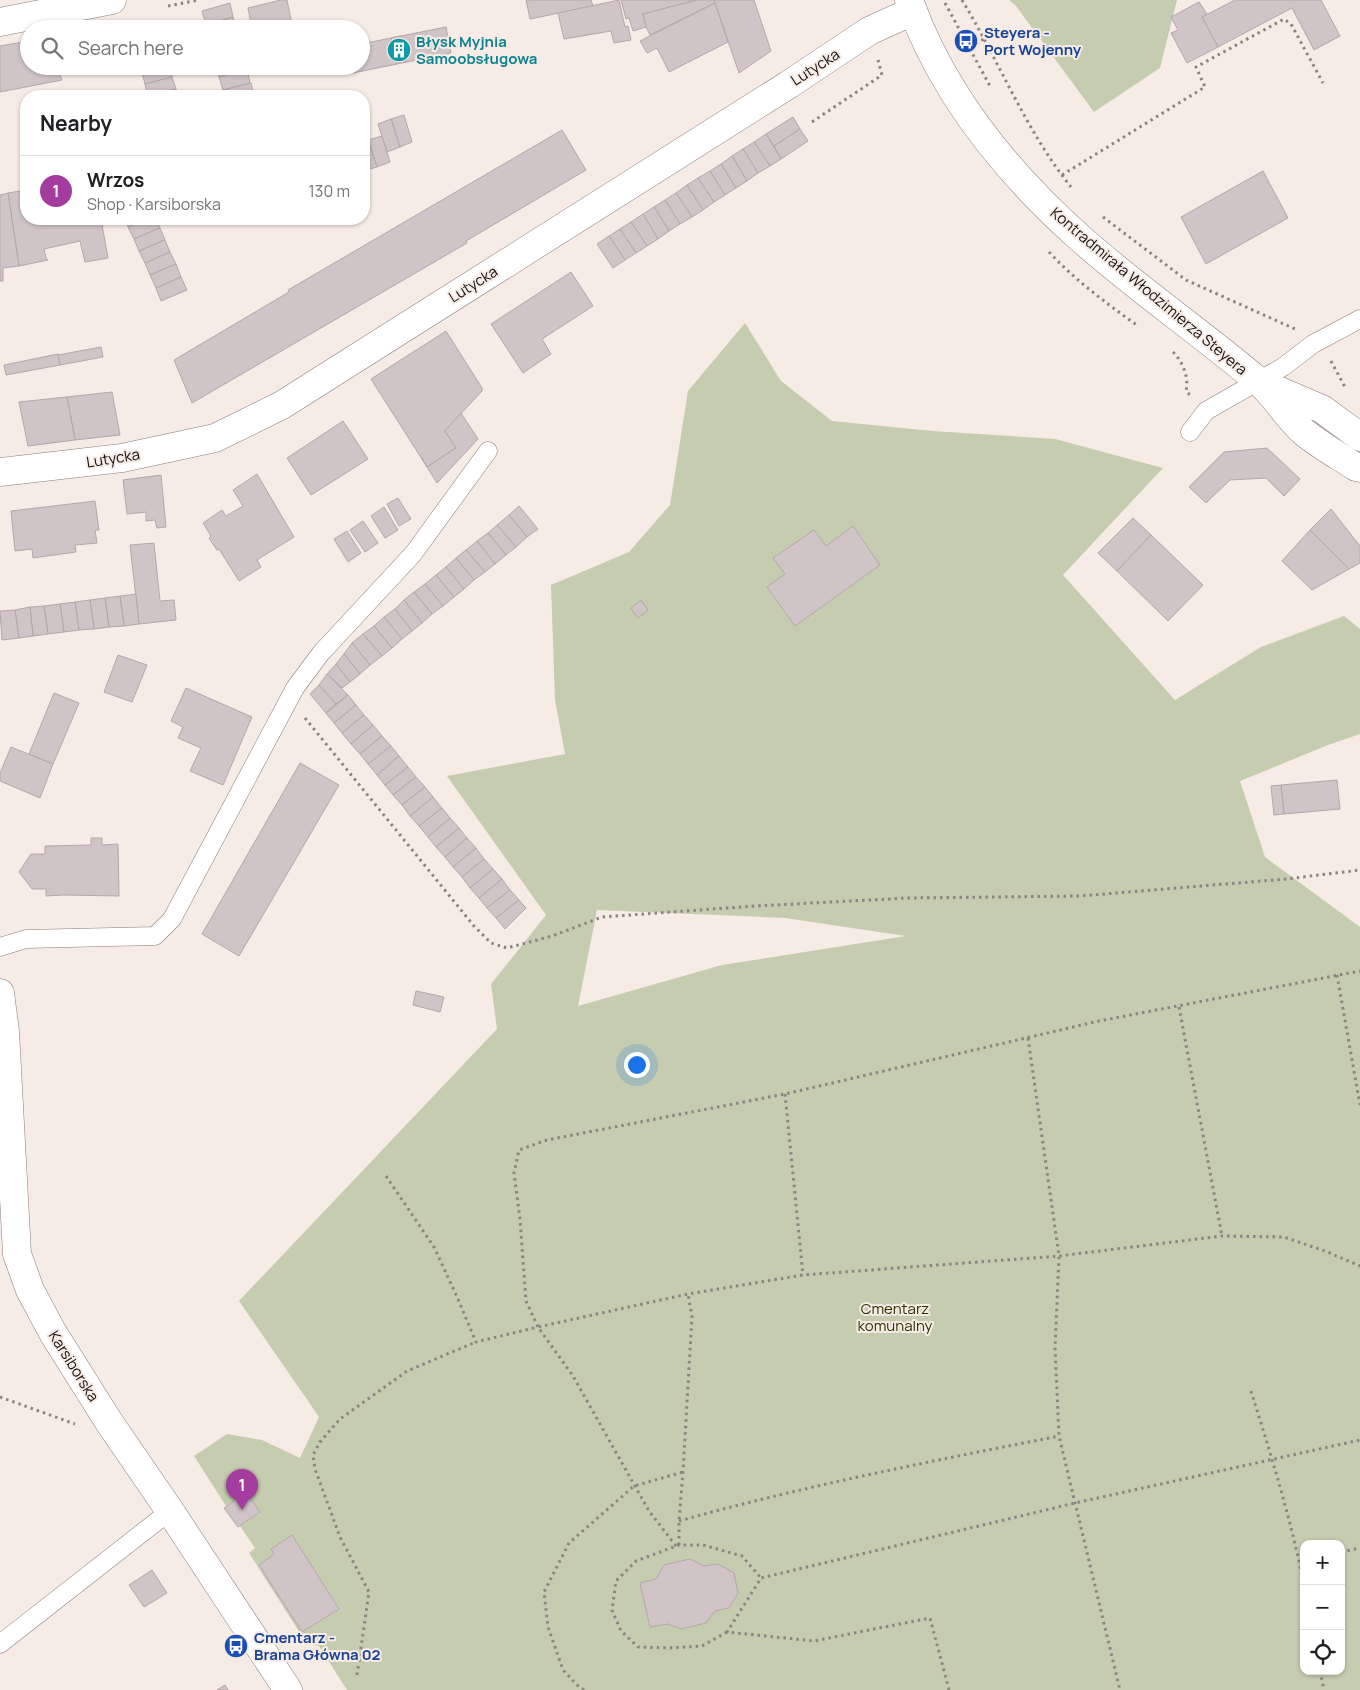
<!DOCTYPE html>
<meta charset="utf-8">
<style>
:root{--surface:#fff;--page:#f6f6f6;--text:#202124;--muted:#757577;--line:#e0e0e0;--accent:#a43b9e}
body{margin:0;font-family:Manrope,sans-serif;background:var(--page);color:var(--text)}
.controls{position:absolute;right:15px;bottom:15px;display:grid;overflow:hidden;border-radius:10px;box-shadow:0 1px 4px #0004}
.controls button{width:45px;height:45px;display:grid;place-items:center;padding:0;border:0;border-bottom:1px solid var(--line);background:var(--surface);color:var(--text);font:25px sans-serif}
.you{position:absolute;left:636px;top:1064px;width:18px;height:18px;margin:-12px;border:4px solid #fff;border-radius:50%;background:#1a73e8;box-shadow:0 0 0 8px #1a73e833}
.badge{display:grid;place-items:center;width:32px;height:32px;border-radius:50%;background:var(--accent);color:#fff;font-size:16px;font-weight:700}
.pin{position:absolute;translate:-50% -41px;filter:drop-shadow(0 1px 2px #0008)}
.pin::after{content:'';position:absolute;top:26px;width:18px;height:15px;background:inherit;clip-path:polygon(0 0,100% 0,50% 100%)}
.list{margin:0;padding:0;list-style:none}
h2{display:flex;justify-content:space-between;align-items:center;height:65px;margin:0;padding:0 20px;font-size:21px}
h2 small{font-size:16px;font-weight:400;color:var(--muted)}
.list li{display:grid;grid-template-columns:32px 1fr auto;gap:15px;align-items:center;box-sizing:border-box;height:70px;padding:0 20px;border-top:1px solid var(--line)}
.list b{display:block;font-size:19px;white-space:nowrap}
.list p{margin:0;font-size:16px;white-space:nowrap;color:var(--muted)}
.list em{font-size:16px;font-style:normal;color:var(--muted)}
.icon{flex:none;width:28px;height:28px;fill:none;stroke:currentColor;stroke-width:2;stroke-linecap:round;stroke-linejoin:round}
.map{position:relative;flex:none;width:1360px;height:1690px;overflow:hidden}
.search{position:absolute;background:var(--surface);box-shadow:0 1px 4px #0004;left:20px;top:20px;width:350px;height:55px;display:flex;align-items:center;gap:12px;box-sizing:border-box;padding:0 18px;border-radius:28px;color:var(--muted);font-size:19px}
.panel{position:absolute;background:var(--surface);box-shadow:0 1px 4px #0004;left:20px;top:90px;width:350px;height:135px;border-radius:20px}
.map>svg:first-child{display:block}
.green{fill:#c5ccb0;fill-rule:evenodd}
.building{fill:#d1c4c7;stroke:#b4a7aa}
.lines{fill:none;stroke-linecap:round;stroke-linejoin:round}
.lane-casing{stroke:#897d78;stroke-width:19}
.street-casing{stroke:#897d78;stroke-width:29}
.secondary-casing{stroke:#897d78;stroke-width:29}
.path{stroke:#8c8480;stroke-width:3;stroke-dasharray:2.5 4;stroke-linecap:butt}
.lane{stroke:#fff;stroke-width:18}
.street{stroke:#fff;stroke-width:28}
.secondary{stroke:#fff;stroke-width:28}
.labels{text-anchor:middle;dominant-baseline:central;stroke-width:4;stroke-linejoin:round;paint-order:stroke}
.transit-label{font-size:15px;font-weight:bold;fill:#164399;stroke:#f7ebe5;text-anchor:start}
.culture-label{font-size:15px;font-weight:bold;fill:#0d838f;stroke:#f7ebe5;text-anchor:start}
.street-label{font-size:15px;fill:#14100e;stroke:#f7ebe5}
.park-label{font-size:15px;fill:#2a3200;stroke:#f7ebe5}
</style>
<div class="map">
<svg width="1360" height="1690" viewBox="0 0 1360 1690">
<rect width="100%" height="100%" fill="#f7ebe5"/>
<g class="green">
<path d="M1009,0H1177L1160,68L1094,112L1016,6Z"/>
<path d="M745,323L781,381L832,421L932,431L1055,439L1163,468L1063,575L1175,700L1261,647L1344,616L1360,629V734L1328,745L1240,781L1265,857L1360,927V1690H347L319,1646L307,1644L249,1553L255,1548L240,1526L259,1512L246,1492L226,1506L194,1456L227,1434L262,1440L300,1458L319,1417L239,1301L497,1029L491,984L546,915L447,776L565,754L555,700L551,585L629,552L670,505L688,391ZM597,910L785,918L906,936L722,965L578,1006ZM1304,1544H1341V1671H1304Z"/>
</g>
<g class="building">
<path d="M281,0H287L293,29H252L248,8Z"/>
<path d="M526,0H591L593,6L530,19Z"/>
<path d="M619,0L625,27L628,26L631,40L614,43L611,31L564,39L558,13Z"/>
<path d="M621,0H697L643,14L646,27L633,31L629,18L626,19Z"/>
<path d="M697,0H714L715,3L650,35L646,27L643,14Z"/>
<path d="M714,0H754L771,51L739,73Z"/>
<path d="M1235,0H1321L1340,36L1314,50L1292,8L1218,47L1202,17Z"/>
<path d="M1199,2L1207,14L1202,17L1218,47L1187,63L1171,33L1178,30L1171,17Z"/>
<path d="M230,3L233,17L206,25L202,11Z"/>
<path d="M715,3L728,42L669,72L657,48L647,53L640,41Z"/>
<path d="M233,17L236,29H207L206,25Z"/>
<path d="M446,27L451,53L353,73L351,66H361V44Z"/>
<path d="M401,36L407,61L396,63L391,38Z"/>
<path d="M29,41V66H56L62,80L0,92V46Z"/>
<path d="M141,66H162L142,72Z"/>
<path d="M162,66H170L172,77L145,84L142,72Z"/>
<path d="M217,66H246L247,69L219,77Z"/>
<path d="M247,69L250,83L223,90L219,77Z"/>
<path d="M172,77L176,89L148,96L145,84Z"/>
<path d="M251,83L254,96H224L223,90Z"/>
<path d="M176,89L178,96H151Z"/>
<path d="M404,115L412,142L400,147L391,119Z"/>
<path d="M793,117L800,129L774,146L766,134Z"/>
<path d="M391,119L400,147L387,152L378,124Z"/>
<path d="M800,129L808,141L781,159L774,146Z"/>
<path d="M562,130L586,170L466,241L467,243L192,403L174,360L289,292L288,290Z"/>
<path d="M766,134L781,159L770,166L754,142Z"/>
<path d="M382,136L390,162L377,167L368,140Z"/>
<path d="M368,140L377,167L364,171V141Z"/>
<path d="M754,142L770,166L758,173L743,149Z"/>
<path d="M743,149L758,173L747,181L732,156Z"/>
<path d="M732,156L747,181L736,188L721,164Z"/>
<path d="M721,164L736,188L725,195L710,171Z"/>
<path d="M710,171L725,195L714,202L698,178Z"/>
<path d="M1263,171L1288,218L1206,264L1181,217Z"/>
<path d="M698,178L714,202L703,210L687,185Z"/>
<path d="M687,185L703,210L692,217L676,193Z"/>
<path d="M26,190V219H101L108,258L85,262L80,241L44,249L46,258L48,260L19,266L8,193Z"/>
<path d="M8,193L19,266L3,268V281H0V195Z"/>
<path d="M676,193L692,217L680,224L665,200Z"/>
<path d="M665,200L680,224L669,231L654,207Z"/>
<path d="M654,207L669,231L658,239L643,214Z"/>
<path d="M643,214L658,239L647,246L631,222Z"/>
<path d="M125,219H146L128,227Z"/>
<path d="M146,219H156L160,228L134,239L128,227Z"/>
<path d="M631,222L647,246L636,253L620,229Z"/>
<path d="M160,228L165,240L139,251L134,239Z"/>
<path d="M620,229L636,253L625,260L609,236Z"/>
<path d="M609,236L625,260L613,268L597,244Z"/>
<path d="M165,240L170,252L145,263L139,251Z"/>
<path d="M170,252L176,264L150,275L145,263Z"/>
<path d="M176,264L181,277L156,288L150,275Z"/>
<path d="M571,272L593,306L542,339L551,354L523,373L491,324Z"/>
<path d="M181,277L187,290L161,301L156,288Z"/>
<path d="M446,331L482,388V391L445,431L456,448L427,467L371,379Z"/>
<path d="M101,347L103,357L60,365L58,355Z"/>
<path d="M58,354L60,365L6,375L4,365Z"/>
<path d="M112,392L120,435L75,440L67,397Z"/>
<path d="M67,397L75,440L28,446L19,402Z"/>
<path d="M461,413L478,439L437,483L421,457L427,467L456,448L445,431Z"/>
<path d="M343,421L368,459L311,495L287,458Z"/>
<path d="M1267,448L1300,479L1284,496L1266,478L1230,480L1206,503L1189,487L1224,452Z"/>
<path d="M257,474L294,537L257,560L261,567L239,581L219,549L217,550L209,538L211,536L203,523L222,510L226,516L243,506L233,490Z"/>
<path d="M161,475L166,527L157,528L155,520L146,521V512L127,514L123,480Z"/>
<path d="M398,498L411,519L399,526L387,504Z"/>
<path d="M95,501L99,530H95L97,543L75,545L76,552L33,558L32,549L15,551L11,511Z"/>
<path d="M519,506L538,529L527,537L509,515Z"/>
<path d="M384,507L398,530L385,538L371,516Z"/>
<path d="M1331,509L1360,546V563L1349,569L1310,530Z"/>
<path d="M509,515L527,537L516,547L497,525Z"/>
<path d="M1133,518L1151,535L1117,571L1098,553Z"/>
<path d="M363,521L378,543L365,552L350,530Z"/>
<path d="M497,525L516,547L506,555L488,533Z"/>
<path d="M853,526L880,565L795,626L767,587L785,574L773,558L814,530L826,546Z"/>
<path d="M1310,530L1349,569L1312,590L1282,561Z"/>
<path d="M347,531L361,553L348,562L334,539Z"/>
<path d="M488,533L506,555L495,564L477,541Z"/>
<path d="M1151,535L1203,585L1168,621L1117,571Z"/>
<path d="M477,541L495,564L485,572L466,550Z"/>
<path d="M154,543L160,601L174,600L176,620L139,624L130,545Z"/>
<path d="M466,550L485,572L474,580L456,558Z"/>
<path d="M456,558L474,580L464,589L446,567Z"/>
<path d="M446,567L464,589L454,597L436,575Z"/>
<path d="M436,575L454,597L443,606L425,584Z"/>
<path d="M425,584L443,606L432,614L414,592Z"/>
<path d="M414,592L432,614L422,623L404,600Z"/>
<path d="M136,594L139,624L124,626L120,596Z"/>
<path d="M120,596L124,626L109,627L105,598Z"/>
<path d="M105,598L109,627L94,629L90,600Z"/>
<path d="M90,600L94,629L79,630L75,602Z"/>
<path d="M404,600L422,623L412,631L395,609Z"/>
<path d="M641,600L648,610L638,618L631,608Z"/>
<path d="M75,602L79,630L64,632L60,604Z"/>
<path d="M60,604L64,632L48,634L44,606Z"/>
<path d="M44,606L48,634L33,636L30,607Z"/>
<path d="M30,607L33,636L19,638L15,610Z"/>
<path d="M395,609L412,631L402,639L384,617Z"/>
<path d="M15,610L19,638L2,640L0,611Z"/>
<path d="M384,617L402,639L392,648L374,626Z"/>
<path d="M374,626L392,648L382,656L363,634Z"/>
<path d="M363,634L382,656L370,665L352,643Z"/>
<path d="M352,643L370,665L360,674L344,654Z"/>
<path d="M344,654L360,674L350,682L336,664Z"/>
<path d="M118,655L147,665L132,702L104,692Z"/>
<path d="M336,664L350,682L342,688L327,674Z"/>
<path d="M327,674L348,695L336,704L319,685Z"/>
<path d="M319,685L336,704L326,713L310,694Z"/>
<path d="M186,688L252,717L223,785L190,771L201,748L178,738L183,727L171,721Z"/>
<path d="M54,693L79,703L53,764L29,754Z"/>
<path d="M348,695L356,705L334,723L326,713Z"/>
<path d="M356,705L364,715L342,733L334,723Z"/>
<path d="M364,715L373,725L351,744L342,733Z"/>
<path d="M373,725L382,736L360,754L351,744Z"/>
<path d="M382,736L391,746L368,764L360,754Z"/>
<path d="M391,746L399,756L377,775L368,764Z"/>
<path d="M11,747L53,764L40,798L0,781V773Z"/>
<path d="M399,756L408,767L385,785L377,775Z"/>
<path d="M300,763L339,785L239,956L202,934Z"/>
<path d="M408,767L416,777L393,795L385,785Z"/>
<path d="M416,777L425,787L402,805L393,795Z"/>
<path d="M1337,780L1340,809L1284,814L1281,785Z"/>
<path d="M1281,785L1284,814L1274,815L1271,786Z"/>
<path d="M425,787L433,797L410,816L402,805Z"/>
<path d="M433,797L442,808L419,826L410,816Z"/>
<path d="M442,808L450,818L428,837L419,826Z"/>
<path d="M450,818L459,828L436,847L428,837Z"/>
<path d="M459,828L467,838L445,857L436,847Z"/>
<path d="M91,838H102V845L118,844L119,896L63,895L46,896V889H32L19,872L31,854H45V846L91,845Z"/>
<path d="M467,838L476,848L453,867L445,857Z"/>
<path d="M476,848L484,859L462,877L453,867Z"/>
<path d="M484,859L493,869L470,888L462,877Z"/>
<path d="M493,869L502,879L479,898L470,888Z"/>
<path d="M502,879L510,890L487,908L479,898Z"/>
<path d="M510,890L519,900L496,918L487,908Z"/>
<path d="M519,900L526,908L505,929L496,918Z"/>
<path d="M416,991L444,997L440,1012L413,1005Z"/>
<path d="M246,1492L260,1512L238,1527L224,1508Z"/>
<path d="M292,1535L339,1609L302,1632L259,1565L274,1554L271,1549Z"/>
<path d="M690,1559L704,1566L718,1564L734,1573L738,1593L729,1608L715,1611L706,1623L681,1629L668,1624L650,1627L640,1583L656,1579L664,1565Z"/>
<path d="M152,1570L167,1593L144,1607L129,1585Z"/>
<path d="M225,1685L228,1690H217Z"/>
</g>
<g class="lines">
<g class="lane-casing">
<g id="lane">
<path d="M1190,432L1206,411L1283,367L1313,344L1360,319"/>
<path d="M0,947L26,939L155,936L172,919L295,688L321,653L413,554L488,451"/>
<path d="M0,1644L170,1511"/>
</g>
</g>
<g class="street-casing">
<g id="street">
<path d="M0,22L112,0"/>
<path d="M0,472L122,458L215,438L282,405L788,85L869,31L913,11"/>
<path d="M0,993L5,1031L17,1254L30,1290L53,1333L109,1422L170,1511L288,1690"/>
</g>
</g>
<g class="secondary-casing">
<g id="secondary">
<path d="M909,0C942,93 1007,173 1080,238C1136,288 1199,331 1257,380C1275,395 1287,418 1305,433C1321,446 1339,456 1356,467L1360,468"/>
<path d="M1266,385L1322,409L1360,437"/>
</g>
</g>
<g class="path">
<path d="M962,0C999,61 1026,131 1071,187"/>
<path d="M945,3L990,86"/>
<path d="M168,6L199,0"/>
<path d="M970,47L984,39"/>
<path d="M812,122L882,75L878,60"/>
<path d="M1062,175L1205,87L1196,67L1284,19L1291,24L1323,83"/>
<path d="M1103,217L1186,280L1295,329"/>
<path d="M1049,252C1075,280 1106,303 1138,326"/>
<path d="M1173,352C1183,362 1189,377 1186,391L1190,395"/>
<path d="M1331,361L1346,389"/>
<path d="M305,718L474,926L491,943L507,948L552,936L602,917L755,906L908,898L1080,896L1286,879L1360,870"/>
<path d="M1337,975L1360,1105"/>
<path d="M1179,1007L1222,1236"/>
<path d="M1028,1038L1059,1256L1055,1348L1059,1436L1120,1690"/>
<path d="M785,1094L803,1275"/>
<path d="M386,1176L434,1247L458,1299L476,1342L538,1327L526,1301L520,1219L514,1173L519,1150L547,1140L785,1094L1099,1021L1360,971"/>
<path d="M1251,1391C1271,1455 1291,1519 1304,1585"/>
<path d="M0,1397L75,1424"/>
<path d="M679,1521C804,1486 932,1461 1059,1436"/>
<path d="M679,1545V1521L683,1472L692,1317L688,1294"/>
<path d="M676,1546L649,1511L573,1376L538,1327L688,1294L803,1275L1059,1256L1222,1236L1284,1237L1325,1251L1360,1266"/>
<path d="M1341,1552L1360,1548"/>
<path d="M727,1632L702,1646L670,1648L638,1647L621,1631L612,1610L616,1581L636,1561L679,1545H703L742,1556L761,1578"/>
<path d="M1320,1671L1324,1690"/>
<path d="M357,1675L369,1592L340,1537L315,1469L313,1455L320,1442L340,1419L407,1371L476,1342"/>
<path d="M584,1690L577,1685L563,1670L548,1627L544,1592L569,1543L634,1486L683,1472"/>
<path d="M949,1690L930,1618L814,1641L727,1632L761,1578L1075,1503L1360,1440"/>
</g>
<use href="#lane" class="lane"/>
<use href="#street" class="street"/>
<use href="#secondary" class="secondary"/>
</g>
<defs>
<g id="bus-disc" transform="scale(1.25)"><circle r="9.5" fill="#1a4fb4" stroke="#f7ebe5"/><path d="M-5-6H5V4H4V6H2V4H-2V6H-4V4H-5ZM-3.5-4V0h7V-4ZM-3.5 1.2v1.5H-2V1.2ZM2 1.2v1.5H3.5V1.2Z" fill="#fff"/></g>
<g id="building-disc" transform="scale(1.25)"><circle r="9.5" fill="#0f9aa8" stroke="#f7ebe5"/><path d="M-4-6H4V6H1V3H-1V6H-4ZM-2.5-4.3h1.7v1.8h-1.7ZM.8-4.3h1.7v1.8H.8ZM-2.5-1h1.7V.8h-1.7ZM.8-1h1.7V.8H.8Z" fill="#fff"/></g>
</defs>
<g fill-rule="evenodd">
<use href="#bus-disc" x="966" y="41"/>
<use href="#building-disc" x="399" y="50"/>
<use href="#bus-disc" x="236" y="1646"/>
</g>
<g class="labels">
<g class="transit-label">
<text x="984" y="32">Steyera -<tspan x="984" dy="17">Port Wojenny</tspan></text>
<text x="254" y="1637">Cmentarz -<tspan x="254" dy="17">Brama Główna 02</tspan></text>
</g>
<g class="culture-label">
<text x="416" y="41">Błysk Myjnia<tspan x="416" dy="17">Samoobsługowa</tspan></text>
</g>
<g class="street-label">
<text transform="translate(815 67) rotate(-33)">Lutycka</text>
<text transform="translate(473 284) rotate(-32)">Lutycka</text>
<text transform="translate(1149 291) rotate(40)">Kontradmirała Włodzimierza Steyera</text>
<text transform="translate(113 458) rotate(-9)">Lutycka</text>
<text transform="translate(74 1366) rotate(58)">Karsiborska</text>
</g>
<g class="park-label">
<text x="895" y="1308">Cmentarz<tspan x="895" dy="17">komunalny</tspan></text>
</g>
</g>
</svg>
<div class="controls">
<button>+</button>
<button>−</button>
<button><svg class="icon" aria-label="locate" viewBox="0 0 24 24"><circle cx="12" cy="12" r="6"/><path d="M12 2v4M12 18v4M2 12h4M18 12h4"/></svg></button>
</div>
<div class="you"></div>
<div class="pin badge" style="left:242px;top:1510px">1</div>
<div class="search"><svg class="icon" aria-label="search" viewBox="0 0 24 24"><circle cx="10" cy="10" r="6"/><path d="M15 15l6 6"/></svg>Search here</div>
<section class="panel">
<h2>Nearby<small></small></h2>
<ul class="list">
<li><span class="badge">1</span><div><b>Wrzos</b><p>Shop · Karsiborska</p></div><em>130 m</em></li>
</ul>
</section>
</div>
